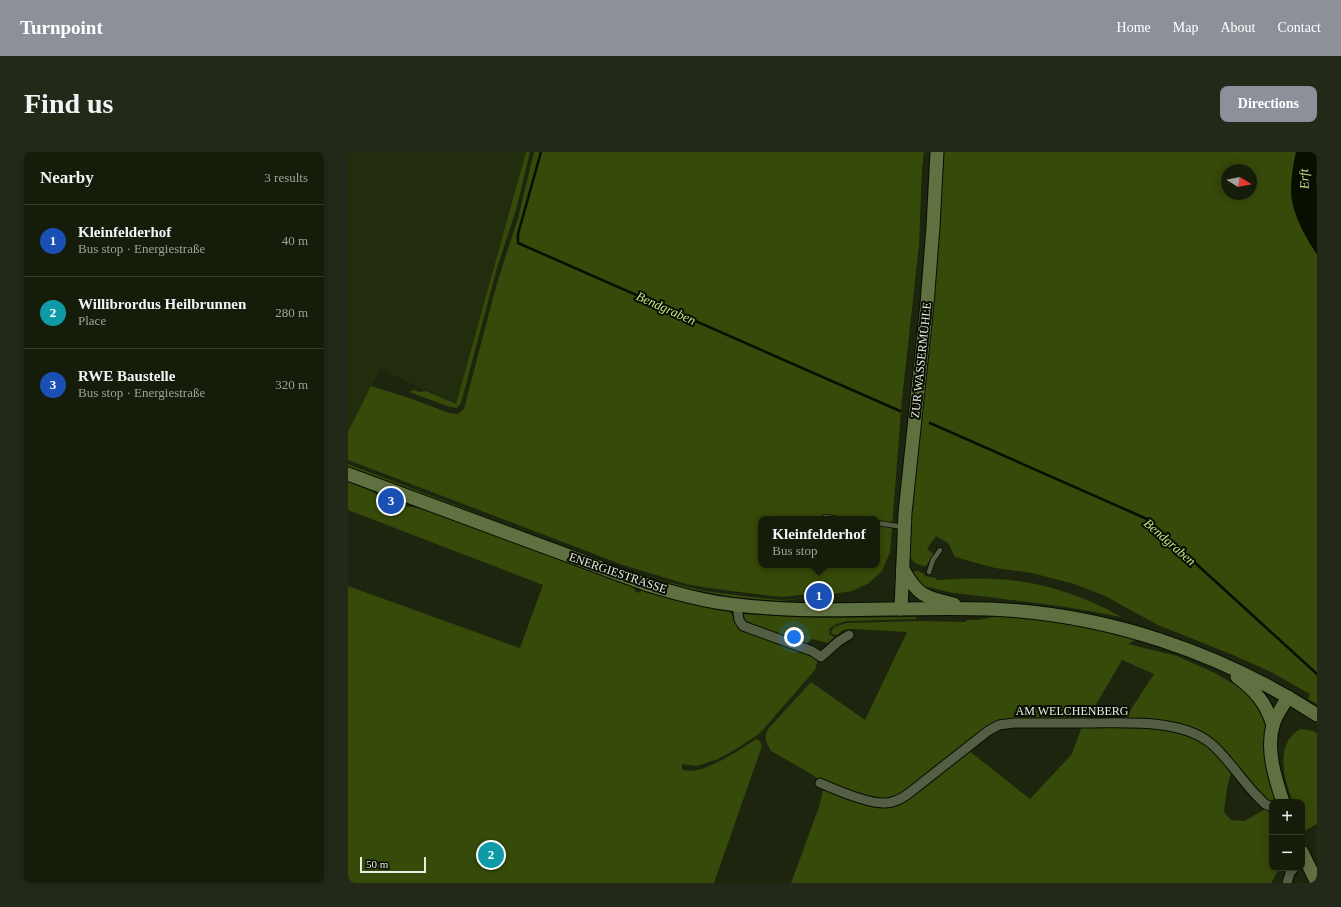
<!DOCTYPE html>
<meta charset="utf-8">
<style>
:root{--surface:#161c0a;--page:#232918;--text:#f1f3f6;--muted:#9ea19c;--line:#353a2b;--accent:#8c9099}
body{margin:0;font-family:"Times New Roman",serif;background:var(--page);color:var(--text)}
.controls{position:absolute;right:12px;bottom:12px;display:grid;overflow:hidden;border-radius:8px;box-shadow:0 2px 10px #0003}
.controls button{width:36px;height:36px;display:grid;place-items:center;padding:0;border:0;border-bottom:1px solid var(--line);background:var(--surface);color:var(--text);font:20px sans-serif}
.compass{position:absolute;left:873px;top:12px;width:36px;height:36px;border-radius:50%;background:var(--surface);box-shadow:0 2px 10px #0003;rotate:100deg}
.scale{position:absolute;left:12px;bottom:10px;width:66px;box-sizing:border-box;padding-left:4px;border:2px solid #e7eedf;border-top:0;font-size:11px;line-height:14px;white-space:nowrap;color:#e7eedf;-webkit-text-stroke:3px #090d04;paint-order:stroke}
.you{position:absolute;left:446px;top:485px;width:14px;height:14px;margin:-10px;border:3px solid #fff;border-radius:50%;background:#1a73e8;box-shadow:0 0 0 6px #1a73e833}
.badge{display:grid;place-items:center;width:26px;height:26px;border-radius:50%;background:var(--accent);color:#fff;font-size:13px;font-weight:700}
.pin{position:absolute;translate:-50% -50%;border:2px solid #fff;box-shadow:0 1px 4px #0006}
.popup{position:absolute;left:410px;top:364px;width:122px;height:52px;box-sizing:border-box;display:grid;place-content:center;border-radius:8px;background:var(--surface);filter:drop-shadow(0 1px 3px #0005);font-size:13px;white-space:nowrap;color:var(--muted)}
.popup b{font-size:15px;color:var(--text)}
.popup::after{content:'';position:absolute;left:50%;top:100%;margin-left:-8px;border:8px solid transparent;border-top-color:var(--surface)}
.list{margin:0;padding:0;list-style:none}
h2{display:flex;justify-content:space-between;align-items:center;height:52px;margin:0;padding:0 16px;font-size:17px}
h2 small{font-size:13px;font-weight:400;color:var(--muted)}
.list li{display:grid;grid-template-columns:26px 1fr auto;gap:12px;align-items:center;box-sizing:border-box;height:72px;padding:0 16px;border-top:1px solid var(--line)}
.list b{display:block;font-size:15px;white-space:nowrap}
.list p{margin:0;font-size:13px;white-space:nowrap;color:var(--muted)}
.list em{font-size:13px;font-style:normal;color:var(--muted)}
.map{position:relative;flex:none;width:969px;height:731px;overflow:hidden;border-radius:8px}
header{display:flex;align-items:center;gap:24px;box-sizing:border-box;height:56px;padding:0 20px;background:var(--accent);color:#fff}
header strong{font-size:19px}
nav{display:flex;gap:22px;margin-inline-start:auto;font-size:14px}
.intro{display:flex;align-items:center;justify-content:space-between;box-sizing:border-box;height:96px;padding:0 24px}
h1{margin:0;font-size:28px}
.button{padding:10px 18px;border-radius:8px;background:var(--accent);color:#fff;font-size:14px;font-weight:700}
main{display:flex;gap:24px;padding:0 24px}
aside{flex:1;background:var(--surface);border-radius:8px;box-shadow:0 2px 10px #0003}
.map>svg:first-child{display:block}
.built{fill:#222d0e}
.green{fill:#364a09;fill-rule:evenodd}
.water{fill:#080e00}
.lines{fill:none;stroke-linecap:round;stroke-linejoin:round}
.stream{stroke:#080e00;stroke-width:2.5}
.lane-casing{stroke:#070e00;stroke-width:6}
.street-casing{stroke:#070e00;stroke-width:11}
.secondary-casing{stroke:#070e00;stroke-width:15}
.lane{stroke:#545e45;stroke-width:4.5}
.street{stroke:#545e45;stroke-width:9}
.secondary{stroke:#607141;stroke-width:13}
.labels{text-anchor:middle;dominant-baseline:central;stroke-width:4;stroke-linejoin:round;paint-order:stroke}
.street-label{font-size:12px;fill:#e7eedf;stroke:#090d04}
.water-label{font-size:13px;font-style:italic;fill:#c3e883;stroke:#090d04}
</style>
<header>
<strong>Turnpoint</strong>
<nav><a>Home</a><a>Map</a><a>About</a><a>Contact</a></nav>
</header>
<div class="intro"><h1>Find us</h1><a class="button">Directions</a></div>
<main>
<aside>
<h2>Nearby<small>3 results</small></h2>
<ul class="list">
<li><span class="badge" style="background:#1a4fb4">1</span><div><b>Kleinfelderhof</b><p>Bus stop · Energiestraße</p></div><em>40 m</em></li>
<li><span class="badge" style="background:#0f9aa8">2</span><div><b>Willibrordus Heilbrunnen</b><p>Place</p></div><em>280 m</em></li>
<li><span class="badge" style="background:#1a4fb4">3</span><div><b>RWE Baustelle</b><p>Bus stop · Energiestraße</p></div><em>320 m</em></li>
</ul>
</aside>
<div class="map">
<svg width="969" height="731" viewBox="0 0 969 731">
<rect width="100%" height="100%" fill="#1d250e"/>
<path class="built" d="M0,0H178L108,252L32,217L0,280Z"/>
<g class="green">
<path d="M178,0H182L168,58L149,116L113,251L109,256L102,255L61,240L66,238L71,240L78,239L108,252Z"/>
<path d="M186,0H576L574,16L571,93L554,247L543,388L542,400L534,419L521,431L504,439L477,443H452L433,445L360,436L338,432L308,423L275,413L0,308V280L23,234L61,246L101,261L110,262L116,257L146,142L156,109L170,66ZM413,367H529V413H413Z"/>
<path d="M593,0H948C939,40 945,68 969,102V552L960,547L962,542L923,520L885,503L810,473L755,443L726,432L684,421L647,416L607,405L600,391L588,384L579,397L586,402L578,414C565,413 563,408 560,396ZM879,18H903V42H879Z"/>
<path d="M0,312L246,406L303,426L357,439L396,444L433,448L463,446L430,449L385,445L332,435L297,426L0,315Z"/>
<path d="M0,330L23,339L40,350V353L46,355L48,353L70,356L108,367L286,433L287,439L290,441L295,437C324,446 352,454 381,459L386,465L390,473L461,500L470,507L467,518L412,581L390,596L370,607L349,614L334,612V617C349,627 395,596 408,587L412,589L414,594L366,731H0V434L172,496L195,433L0,358Z"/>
<path d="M570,419L576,422L577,424L588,426V428C608,427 627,426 647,427C691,429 731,442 770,463L773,465C718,453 662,448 606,441C596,440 580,432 571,436L562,420Z"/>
<path d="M397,462L444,465L476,466L568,465V467L499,469L489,472L482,476L481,482L486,485L480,491L464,487L457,493L407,477L394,468L395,464Z"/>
<path d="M651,464L702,469L744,476L789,487L780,492L829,504L867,521L894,537L905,548L914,560L920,575L927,645L925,648L919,651L857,584L776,568L806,522L774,508L739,568L658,570L546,647L528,648L472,628L460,620L423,599L418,589V582L421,576L463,530L517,568L559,480L505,477L495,478L489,483L484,482L483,480L486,475L499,471L570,469L618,470L619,468H629Z"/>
<path d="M734,574H802L837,582L860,593L884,617L879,636L876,660L883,668L896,669L918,657L924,659V716H932L923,731H443L471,655L476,634C491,640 522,657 537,656C560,656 602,613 620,598L682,647L724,602Z"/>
<path d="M952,577L966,579L969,582V672L956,679L954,673V650H945C936,626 926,593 952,577Z"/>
</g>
<path class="water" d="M948,0H969L968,31L969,41V102C957,85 944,61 943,40C943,26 945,13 948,0Z"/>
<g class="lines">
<g class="stream">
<path d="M193,0L170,82V91L552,259"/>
<path d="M582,271L799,367L969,522"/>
</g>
<g class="lane-casing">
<g id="lane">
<path d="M477,365L490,367"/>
<path d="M529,371L556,375"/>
<path d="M581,420L585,408L592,398"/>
</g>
</g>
<g class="street-casing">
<g id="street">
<path d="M389,453L391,468L395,474L464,499L473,505L491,489L501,483"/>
<path d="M472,631C488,638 521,652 537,651C545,651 553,647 560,642L640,579L651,573L666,571C691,571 717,571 742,571C778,571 831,567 861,590C878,603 894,629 910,645L917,652L924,655"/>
<path d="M939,731L942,721L946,716"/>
</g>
</g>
<g class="secondary-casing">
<g id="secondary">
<path d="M0,322L297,432C327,441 358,450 389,453C472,463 556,454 640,457C756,461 872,500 969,563"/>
<path d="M555,417C569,443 577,446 606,452"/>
<path d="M553,457L557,361L579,152L585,75L589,0"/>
<path d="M889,525C907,538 919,552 925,574"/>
<path d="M935,650C927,626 918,598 925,573C928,563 935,554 940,545"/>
<path d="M954,700L969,731"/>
</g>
</g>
<use href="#lane" class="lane"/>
<use href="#street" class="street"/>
<use href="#secondary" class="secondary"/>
</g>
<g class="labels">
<g class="street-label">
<text transform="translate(573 208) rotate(-84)">ZUR WASSERMÜHLE</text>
<text transform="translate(270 421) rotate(19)">ENERGIESTRASSE</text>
<text x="724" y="559">AM WELCHENBERG</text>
</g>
<g class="water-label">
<text transform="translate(956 27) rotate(-92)">Erft</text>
<text transform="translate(318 156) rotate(24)">Bendgraben</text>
<text transform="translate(822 390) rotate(41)">Bendgraben</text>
</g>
</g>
</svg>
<div class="controls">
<button>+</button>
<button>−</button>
</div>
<svg class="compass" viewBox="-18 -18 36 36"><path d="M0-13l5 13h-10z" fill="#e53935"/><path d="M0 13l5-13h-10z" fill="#9ea19c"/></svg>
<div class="scale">50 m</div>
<div class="you"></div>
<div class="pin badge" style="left:471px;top:444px;background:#1a4fb4">1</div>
<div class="popup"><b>Kleinfelderhof</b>Bus stop</div>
<div class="pin badge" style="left:143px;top:703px;background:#0f9aa8">2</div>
<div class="pin badge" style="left:43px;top:349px;background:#1a4fb4">3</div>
</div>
</main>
